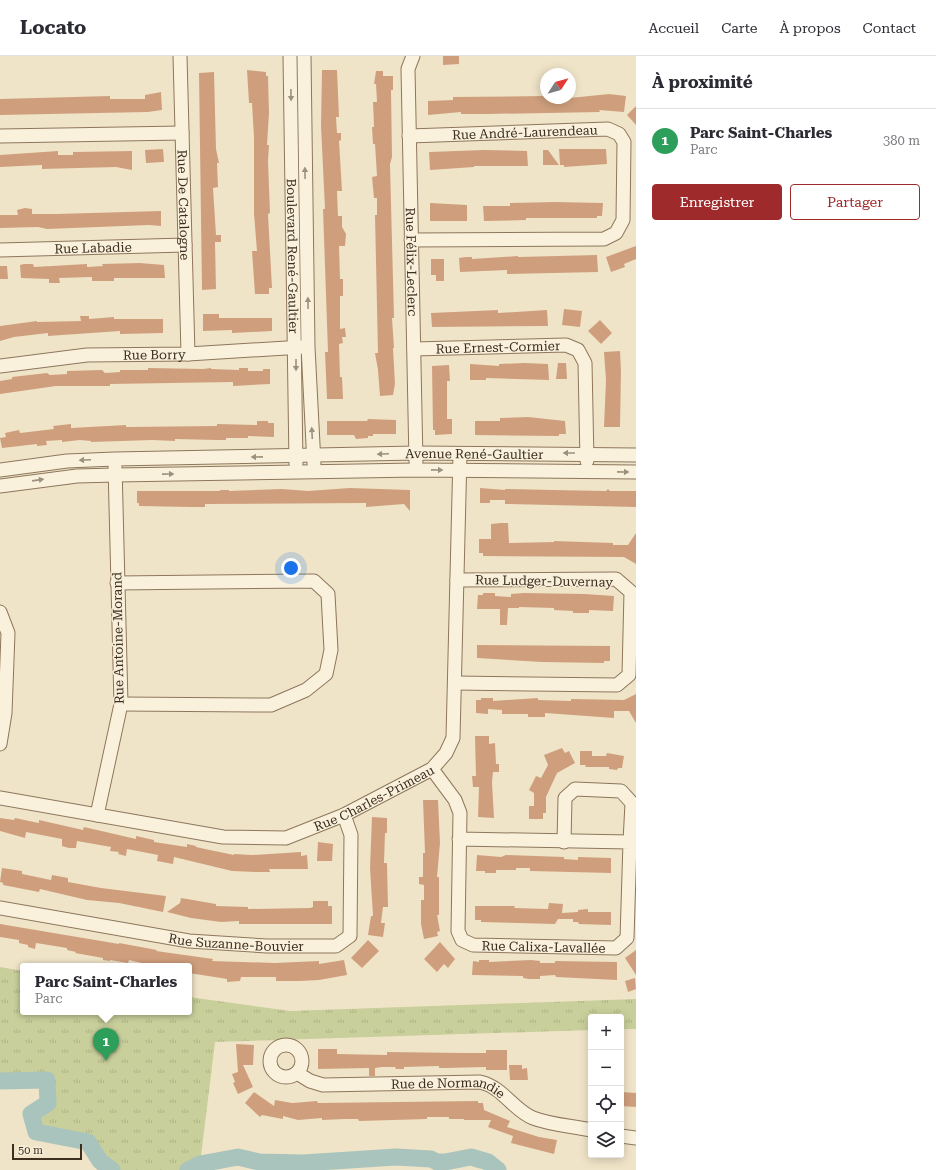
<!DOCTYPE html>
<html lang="fr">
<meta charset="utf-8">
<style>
:root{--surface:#fff;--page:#f7f7f7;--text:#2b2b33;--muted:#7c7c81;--line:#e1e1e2;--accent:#9e2a2b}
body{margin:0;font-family:"Roboto Serif",serif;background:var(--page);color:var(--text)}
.controls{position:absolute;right:12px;bottom:12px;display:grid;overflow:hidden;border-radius:4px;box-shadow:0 2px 10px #0003}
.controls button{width:36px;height:36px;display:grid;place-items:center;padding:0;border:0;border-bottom:1px solid var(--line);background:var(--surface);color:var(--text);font:20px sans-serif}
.compass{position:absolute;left:540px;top:12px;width:36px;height:36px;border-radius:50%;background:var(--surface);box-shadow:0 2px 10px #0003;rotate:54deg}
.scale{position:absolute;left:12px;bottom:10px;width:70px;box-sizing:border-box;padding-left:4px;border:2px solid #3d2e20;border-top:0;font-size:11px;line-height:14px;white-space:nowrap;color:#3d2e20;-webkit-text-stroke:3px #f7eed8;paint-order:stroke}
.you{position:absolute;left:291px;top:512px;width:14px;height:14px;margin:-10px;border:3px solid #fff;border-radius:50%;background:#1a73e8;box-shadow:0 0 0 6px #1a73e833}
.badge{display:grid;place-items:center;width:26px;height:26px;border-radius:50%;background:var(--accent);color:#fff;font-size:13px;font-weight:700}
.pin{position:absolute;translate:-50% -33px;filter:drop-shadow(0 1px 2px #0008)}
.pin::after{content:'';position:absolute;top:21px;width:14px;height:12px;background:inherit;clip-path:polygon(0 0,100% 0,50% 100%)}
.popup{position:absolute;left:20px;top:907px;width:172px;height:52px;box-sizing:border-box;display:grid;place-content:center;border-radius:4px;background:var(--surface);filter:drop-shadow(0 1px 3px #0005);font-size:13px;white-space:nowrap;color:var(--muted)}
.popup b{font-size:15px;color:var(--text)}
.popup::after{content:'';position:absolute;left:50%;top:100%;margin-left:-8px;border:8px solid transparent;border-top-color:var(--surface)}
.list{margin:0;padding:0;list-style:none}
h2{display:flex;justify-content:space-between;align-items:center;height:52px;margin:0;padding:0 16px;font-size:17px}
h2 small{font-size:13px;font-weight:400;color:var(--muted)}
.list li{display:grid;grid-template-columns:26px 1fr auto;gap:12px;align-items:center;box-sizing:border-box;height:64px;padding:0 16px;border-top:1px solid var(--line)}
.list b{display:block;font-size:15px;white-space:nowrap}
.list p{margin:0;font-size:13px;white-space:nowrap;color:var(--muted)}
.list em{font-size:13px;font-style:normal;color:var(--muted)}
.actions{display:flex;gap:8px;padding:12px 16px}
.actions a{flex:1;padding:9px 0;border:1px solid var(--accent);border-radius:4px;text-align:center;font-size:14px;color:var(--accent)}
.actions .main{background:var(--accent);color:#fff}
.icon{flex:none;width:22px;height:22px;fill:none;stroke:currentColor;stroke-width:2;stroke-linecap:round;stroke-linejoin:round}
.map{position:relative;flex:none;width:636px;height:1114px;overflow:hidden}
header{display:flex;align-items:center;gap:24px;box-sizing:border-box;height:56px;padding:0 20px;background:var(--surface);border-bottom:1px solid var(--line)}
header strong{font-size:19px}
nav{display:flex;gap:22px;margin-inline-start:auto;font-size:14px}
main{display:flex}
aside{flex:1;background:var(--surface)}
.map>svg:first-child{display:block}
.park{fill:url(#park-tufts)}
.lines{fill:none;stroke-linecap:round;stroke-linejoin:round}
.river{stroke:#a9c4bc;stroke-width:17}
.building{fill:#cf9f7d}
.minor-casing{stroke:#8d765c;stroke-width:15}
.minor{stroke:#faf1dc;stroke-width:13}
.oneway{fill:#9c907e}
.labels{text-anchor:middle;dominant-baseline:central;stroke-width:3;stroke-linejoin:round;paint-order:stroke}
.street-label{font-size:13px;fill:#3d2e20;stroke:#f7eed8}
</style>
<header>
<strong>Locato</strong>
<nav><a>Accueil</a><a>Carte</a><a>À propos</a><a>Contact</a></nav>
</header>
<main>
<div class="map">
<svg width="636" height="1114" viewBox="0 0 636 1114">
<defs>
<pattern id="park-tufts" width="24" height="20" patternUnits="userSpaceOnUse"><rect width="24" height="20" fill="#c9cf9b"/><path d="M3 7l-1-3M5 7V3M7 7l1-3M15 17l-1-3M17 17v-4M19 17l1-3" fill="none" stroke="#aeb285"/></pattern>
</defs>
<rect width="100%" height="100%" fill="#f0e4c8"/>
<path class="park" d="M0,911L23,915V956H189V941L290,955L636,943V973H621V961H591V974L215,986L200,1108L188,1114H112L100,1105L88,1086L36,1076L31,1058L48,1047L47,1025H0Z"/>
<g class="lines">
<g class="river">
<path d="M0,1025L47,1024L48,1047L31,1058L36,1076L88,1086L100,1105L112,1114"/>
<path d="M188,1114L200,1108L238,1101L259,1106L303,1107L396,1101L431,1103L437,1106H445L471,1101L488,1106L498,1114"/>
</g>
</g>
<g class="building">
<path d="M443,0H459V8L443,9Z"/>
<path d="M247,14L266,16V20H268L269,57L267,89H269L268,105L270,157L268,158L272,232H269V238H255L252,195H257L254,158V82L252,47H249Z"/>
<path d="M322,14H337L339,61H336L337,77H341V84L339,85L342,135H337L338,160H342V171L346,178L345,190H339L340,223H343V240H340V273L345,272L346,281H342L343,287L339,288L340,321H342L343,343H327L325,296H328L323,153H325L321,70Z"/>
<path d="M376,15H383V20H393V34H391L392,101L390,108L394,262H392L394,292H393L395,328L393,339L380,340L378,314L375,297H378L375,159H377V142H374L372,121L377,120L375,88H373L372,71H374L373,46H377L376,28H374Z"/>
<path d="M214,16L216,93L219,107H217L218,131L213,132L216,179H221V186H215L216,233L202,234L199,17Z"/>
<path d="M161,36L162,54L148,56L0,59V43L110,40V43H145V39Z"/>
<path d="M609,38L626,40L624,56L599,54L600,56L487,58H461V56L428,59V45L453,44V41L546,40V42H570Z"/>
<path d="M636,50V69L627,59Z"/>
<path d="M163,93L164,106L146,107L145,94Z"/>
<path d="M559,93H606L607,108L564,111V109H560Z"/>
<path d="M484,94L527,95L528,110H474V111L430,114L429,96Z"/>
<path d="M543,94H548L559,109H543Z"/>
<path d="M58,95V99H73V96L132,95V114L116,111L42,113V109L0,111V99Z"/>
<path d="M555,146L603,147L602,160H597V162H526V164L484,165L483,150H510V147Z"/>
<path d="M430,147L467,149V165H430Z"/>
<path d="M25,152L32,153V158H56L161,155V170L149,169L47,173L38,171L0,172V159H18L17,154Z"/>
<path d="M636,190V203L624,208L625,211L611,216L606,201Z"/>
<path d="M597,199L598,216L507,218V214L460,216L459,202L466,201H472V203L518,200V201Z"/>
<path d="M431,203H444V225H436V219H431Z"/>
<path d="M140,207L164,209L165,222H114V225H92V221L59,222L60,227H49V223L21,222L20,209L24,208H33L34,211L87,208V211L103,210L102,208Z"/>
<path d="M0,210H7L8,223H0Z"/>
<path d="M564,253L582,255L580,271L562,269Z"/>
<path d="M498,254V257L547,254L548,270L432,271L431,257Z"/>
<path d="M203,258H219V262H272V275L232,277V274L203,275Z"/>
<path d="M80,260H89V263L114,261V263H163V277L120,278V275L48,280V277L14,281L0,285V270L37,265V266L81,265Z"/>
<path d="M600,264L612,277L601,288L588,275Z"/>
<path d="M620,295L621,315L620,371H604L606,324L604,296Z"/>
<path d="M524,307L548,308L549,324L486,322V324H470V308L499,310V308Z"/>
<path d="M558,307H566L567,323H556Z"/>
<path d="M449,309L450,325H447V363H452V378L435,379V374H433L432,310Z"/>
<path d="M148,312L203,313L211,312V313L239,314V312H248V315H263V313H270V328L233,330V326L110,328V330H56L0,338V325L12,323V321L47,317L50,319L67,318V315L102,314L105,317L120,316V314H148Z"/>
<path d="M528,361L565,365L566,378H559V380L475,379V365H500V362Z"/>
<path d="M368,363L396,364V378H373V380H368V382L356,383L354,379H327V365H367Z"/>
<path d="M257,365H268V367H274V381L248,380V382H226V384H217L175,383V385L152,384L91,386V385L80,384L62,386V384L46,385L47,389L37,390V388L2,392L0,382L6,381L5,377L19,374L20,377L54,373L53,370L71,368V372L126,369V371L217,370V368L257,369Z"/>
<path d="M350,432L410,434V455L404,448L366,451V447L205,448V451H191L139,450V447H137V435H220V434H229V435L282,433L308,435Z"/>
<path d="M480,432L505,434V433L553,434L606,435L608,433L610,435H636V451L505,448V444H490V447H480Z"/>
<path d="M501,467H508L509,487L554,486V485L613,487V489H628L636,477V508L624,501L483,500V497H479V483H491V468Z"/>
<path d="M483,537H495V540L511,541V538L524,537L585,538L614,540L613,555L589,554V557H573V555L554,554V552L519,551V552H508L507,569H500V553H477L478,539H483Z"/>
<path d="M477,589L610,590V605H604V607L542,606L477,602Z"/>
<path d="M636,638V667L629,655H614V662L545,657V661H528V658H502V654L488,653V658L476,657V644H481V642H493V645L538,642V644L571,645V643L624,644Z"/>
<path d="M475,680H489V688L495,687L496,708H499V716H493L492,726L494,762L478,761L479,731H473L472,720H476Z"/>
<path d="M562,692L565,697L569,695L575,707L557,717L546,741V757H543V763H529V750H534V737L529,734L536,720L541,722L548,709L544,699Z"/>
<path d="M580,695H592V700H606L607,697L624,700L622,712H618L617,714L609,713V711H585L586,709H580Z"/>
<path d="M423,744H438L440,787L437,821H439V859H437L440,875L437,876L438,880L424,883L421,868V844H424V829L419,828V821H423V797H425Z"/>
<path d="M372,761L387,762V777H385L384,807H387L388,851H383L381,867H385L383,881L368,879L371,860H373L370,812Z"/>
<path d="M0,762L14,764L15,762L39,767V764L83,774L84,771L136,783V780L154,784V786L187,791V788L196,790V791L205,793L234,799V798L252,799L301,796V800L307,799L308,813H269L270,816H255L232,815L174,801L173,808L157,805L158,799L127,793L126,800L118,798L119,796L110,795L111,791L77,785L76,792H69L62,790V783L26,776L25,782L0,775Z"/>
<path d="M318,786L333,788L332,805H317Z"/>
<path d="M477,799L501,801L506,799L564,801V803L578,804V801L611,802V817L530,815V812H516V814H496V817H485V815H476Z"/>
<path d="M2,812L22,815V818L51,824L52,819L68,822V826L101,832L166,840L163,856L119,847L87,844L40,833L39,836L3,829V827L0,826Z"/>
<path d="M181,842L216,848V850L248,851V853L310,852L313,851V845H328V850H332V868H239V865L221,866L191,862L167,856L180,847Z"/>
<path d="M549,847L563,848L562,857L578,856V854L588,853V856H611V869L579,868L578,866H573V863H558L555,868L481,866V864H475V850H515L514,852L548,853Z"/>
<path d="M0,868L119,888V887L157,894L156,895L213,903L212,905L275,907L319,905V908L344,904L347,919L319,924L300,925H276V921H241L240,925L227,926V923L221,922L189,917V910H146V908L129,904L128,907L110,904V905L103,904V902L75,897L76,896L67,894V892L36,887L35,893L28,891V889L19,887V884L0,881Z"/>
<path d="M368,884L379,895L362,912L351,902Z"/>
<path d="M440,886L455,903L448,912L444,908L437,916L424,903Z"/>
<path d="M636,894V919L625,902Z"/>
<path d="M479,904H489V906L531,904L540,905V907H555V905L617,906V924L556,921L555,919L540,920V923H529L523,922V920L472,919L473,905L479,906Z"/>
<path d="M635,922L636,933L628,936L625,925Z"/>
<path d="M236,988L254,989L253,1009H243L253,1031L238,1038L233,1027L235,1026L232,1018L238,1016Z"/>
<path d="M318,993H337V998L387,999V996L463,997H486V994H507V1014H486V1011L446,1012H439V1010L404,1011V1013H396L395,1011H382L375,1012V1020H369V1012L318,1013Z"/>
<path d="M509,1009H522V1013L527,1012L528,1024H510Z"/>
<path d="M254,1036L274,1050L275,1044L292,1047L317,1045L318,1047L478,1045V1047H483L484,1054L510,1065L507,1071L539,1081L557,1084L554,1098L511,1087L513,1080L488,1071L491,1064H464V1063H449V1061H427V1063L359,1065L358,1063H345L322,1064V1062L298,1064L283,1060V1063L262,1059L260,1061L245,1047Z"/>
<path d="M621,1036L636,1037V1051L621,1050Z"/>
</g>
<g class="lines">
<g class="minor-casing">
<g id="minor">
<path id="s1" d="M180,0L188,298"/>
<path id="s2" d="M290,0L296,408"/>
<path d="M304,0L308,291L314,408"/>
<path id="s3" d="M413,0L408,13L416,406"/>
<path d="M0,80L182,77"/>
<path id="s4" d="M409,80L608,73L619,78L624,86L623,164L616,177L604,183L411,184"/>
<path id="s5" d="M0,194L185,189"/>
<path id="s6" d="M414,293L566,289L578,294L585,307L587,405"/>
<path id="s7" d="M0,310L87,299L188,298L303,291"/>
<path id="s8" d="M0,414L67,405L115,403L416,397L636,399"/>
<path d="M0,430L77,420L115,419L417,414L636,416"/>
<path d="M117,527L314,525L328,538L331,594L326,618L306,634L271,649L121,648"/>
<path d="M0,556L8,577L5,657L0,688"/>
<path d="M455,627L617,629L629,619L631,536L616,523L457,524"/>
<path id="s9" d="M432,713L455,744L460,757L458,875L462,884L473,889L616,892L627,882L630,786L459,783"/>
<path id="s10" d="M0,742L223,781L286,782L344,759L432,713L446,697L453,682L460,398"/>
<path d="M97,759L121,648L115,410"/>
<path d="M564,786L565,742L575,733L621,735L632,747L630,786"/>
<path id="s11" d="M0,852L189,885L267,890H336L350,880L351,779L344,759"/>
<circle cx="286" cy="1005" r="16"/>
<path id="s12" d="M297,1017L310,1025L323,1029L480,1026C503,1031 513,1054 533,1062C551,1069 573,1070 591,1074"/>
<path d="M621,1080L636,1082"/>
</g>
</g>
<use href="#minor" class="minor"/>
</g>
<defs><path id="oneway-solid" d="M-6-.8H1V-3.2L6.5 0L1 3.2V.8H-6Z"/></defs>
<g class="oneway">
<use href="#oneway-solid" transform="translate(291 39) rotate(89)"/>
<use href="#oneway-solid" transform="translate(305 117) rotate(-91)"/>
<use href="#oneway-solid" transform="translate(308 247) rotate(-91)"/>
<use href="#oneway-solid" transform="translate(296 309) rotate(90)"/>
<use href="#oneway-solid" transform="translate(312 377) rotate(-93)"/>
<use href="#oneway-solid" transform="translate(569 397) rotate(180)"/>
<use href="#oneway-solid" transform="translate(383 398) rotate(178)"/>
<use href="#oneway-solid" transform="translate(257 401) rotate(179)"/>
<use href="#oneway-solid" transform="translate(85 404) rotate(178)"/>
<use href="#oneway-solid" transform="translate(437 414) rotate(1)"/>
<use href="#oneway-solid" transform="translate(623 416) rotate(1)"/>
<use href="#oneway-solid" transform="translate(168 418) rotate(-1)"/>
<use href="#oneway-solid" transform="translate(38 424) rotate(-8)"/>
</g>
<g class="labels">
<g class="street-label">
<text stroke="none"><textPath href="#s4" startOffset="116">Rue André-Laurendeau</textPath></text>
<text stroke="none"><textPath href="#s1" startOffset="149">Rue De Catalogne</textPath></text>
<text stroke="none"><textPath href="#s5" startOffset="93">Rue Labadie</textPath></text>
<text stroke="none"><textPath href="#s2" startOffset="200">Boulevard René-Gaultier</textPath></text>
<text stroke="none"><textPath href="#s3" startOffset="207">Rue Félix-Leclerc</textPath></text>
<text stroke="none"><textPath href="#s6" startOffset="84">Rue Ernest-Cormier</textPath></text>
<text stroke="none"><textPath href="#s7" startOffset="155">Rue Borry</textPath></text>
<text stroke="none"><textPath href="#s8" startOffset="475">Avenue René-Gaultier</textPath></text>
<text transform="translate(544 525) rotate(1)">Rue Ludger-Duvernay</text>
<text transform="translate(118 582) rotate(-91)">Rue Antoine-Morand</text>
<text stroke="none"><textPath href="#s10" startOffset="386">Rue Charles-Primeau</textPath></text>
<text stroke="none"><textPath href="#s11" startOffset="239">Rue Suzanne-Bouvier</textPath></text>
<text stroke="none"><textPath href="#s9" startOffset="263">Rue Calixa-Lavallée</textPath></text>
<text stroke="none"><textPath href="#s12" startOffset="155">Rue de Normandie</textPath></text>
</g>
</g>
</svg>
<div class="controls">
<button>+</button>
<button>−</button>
<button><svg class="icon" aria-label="locate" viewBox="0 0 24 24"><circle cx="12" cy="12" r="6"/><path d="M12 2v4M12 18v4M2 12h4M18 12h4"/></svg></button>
<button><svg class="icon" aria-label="layers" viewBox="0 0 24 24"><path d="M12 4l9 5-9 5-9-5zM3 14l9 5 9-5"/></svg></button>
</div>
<svg class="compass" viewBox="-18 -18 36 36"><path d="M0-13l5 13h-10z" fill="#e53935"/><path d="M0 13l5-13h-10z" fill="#7c7c81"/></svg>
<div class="scale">50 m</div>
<div class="you"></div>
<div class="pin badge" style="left:106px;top:1005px;background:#2e9e5b">1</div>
<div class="popup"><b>Parc Saint-Charles</b>Parc</div>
</div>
<aside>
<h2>À proximité<small></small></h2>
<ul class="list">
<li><span class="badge" style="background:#2e9e5b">1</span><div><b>Parc Saint-Charles</b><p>Parc</p></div><em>380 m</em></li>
</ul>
<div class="actions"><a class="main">Enregistrer</a><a>Partager</a></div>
</aside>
</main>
